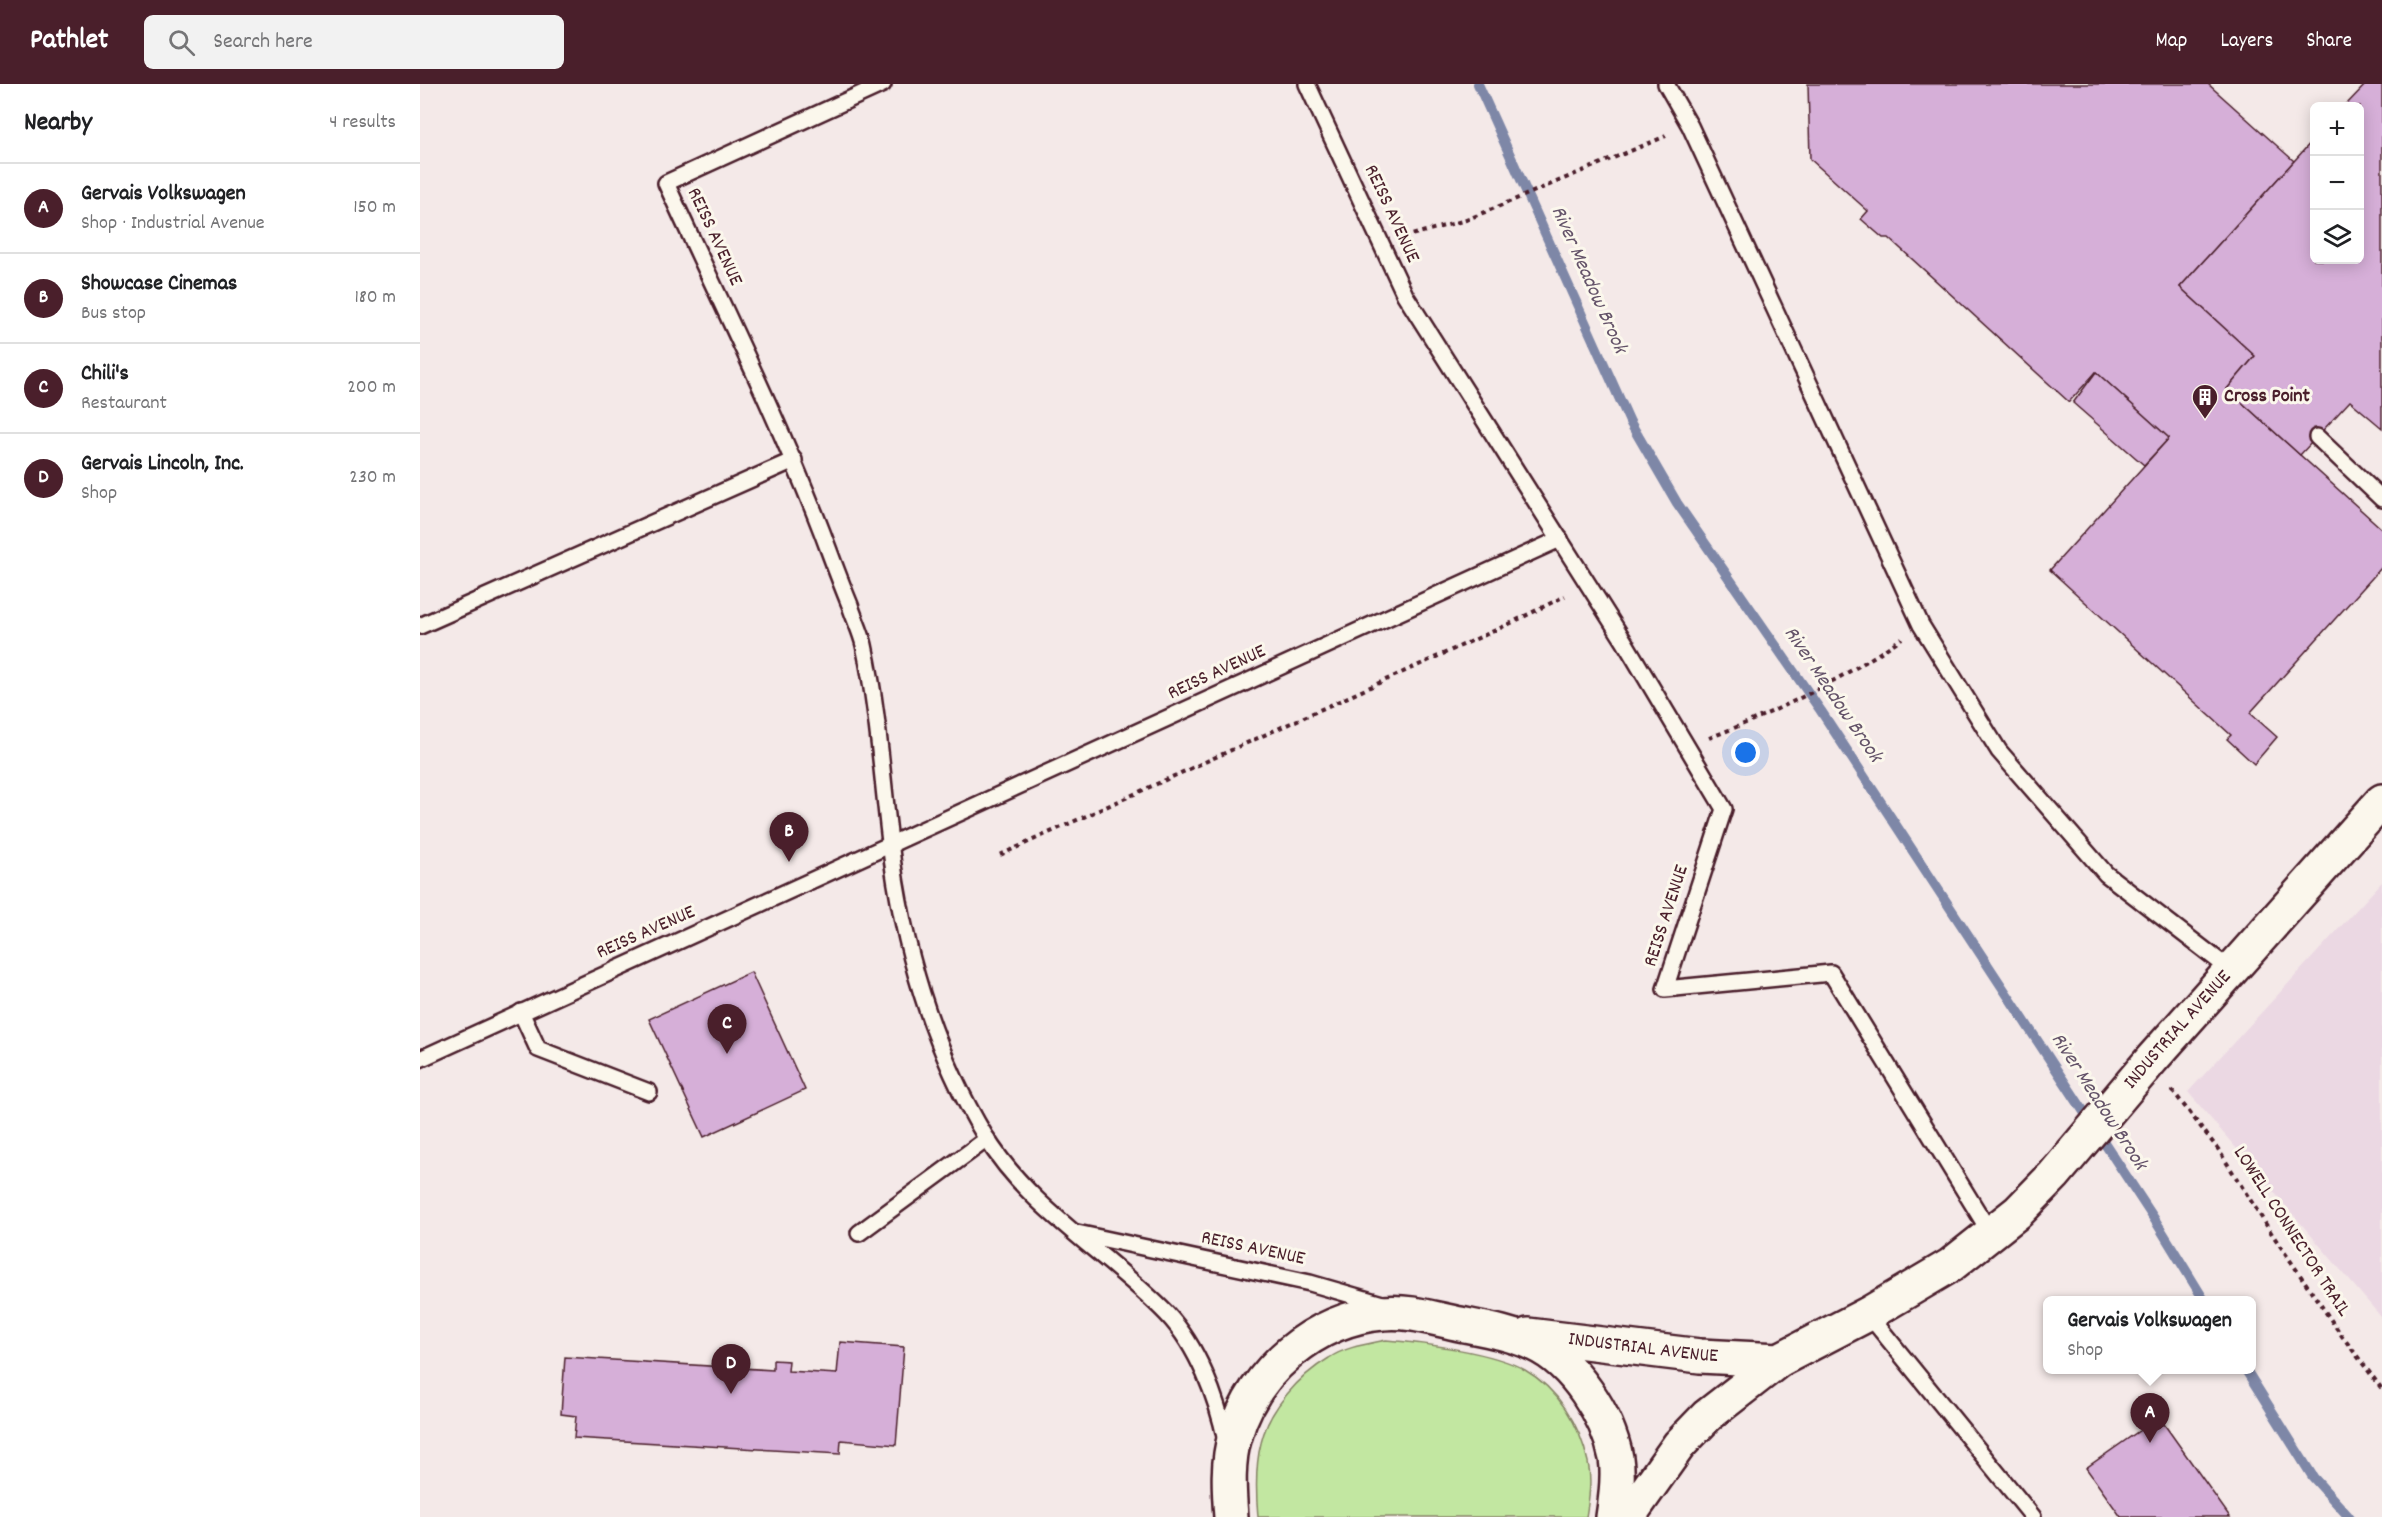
<!DOCTYPE html>
<meta charset="utf-8">
<style>
:root{--surface:#fff;--page:#f2f2f2;--text:#202124;--muted:#757577;--line:#e0e0e0;--accent:#4a1f2b}
body{margin:0;font-family:Dekko,sans-serif;background:var(--page);color:var(--text)}
.controls{position:absolute;right:18px;top:18px;display:grid;overflow:hidden;border-radius:9px;box-shadow:0 3px 15px #0003}
.controls button{width:54px;height:54px;display:grid;place-items:center;padding:0;border:0;border-bottom:2px solid var(--line);background:var(--surface);color:var(--text);font:30px sans-serif}
.you{position:absolute;left:1326px;top:669px;width:21px;height:21px;margin:-15px;border:4px solid #fff;border-radius:50%;background:#1a73e8;box-shadow:0 0 0 9px #1a73e833}
.badge{display:grid;place-items:center;width:39px;height:39px;border-radius:50%;background:var(--accent);color:#fff;font-size:20px;font-weight:700}
.pin{position:absolute;translate:-50% -50px;filter:drop-shadow(0 2px 3px #0008)}
.pin::after{content:'';position:absolute;top:32px;width:21px;height:18px;background:inherit;clip-path:polygon(0 0,100% 0,50% 100%)}
.popup{position:absolute;left:1623px;top:1212px;width:213px;height:78px;box-sizing:border-box;display:grid;place-content:center;border-radius:9px;background:var(--surface);filter:drop-shadow(0 2px 4px #0005);font-size:20px;white-space:nowrap;color:var(--muted)}
.popup b{font-size:22px;color:var(--text)}
.popup::after{content:'';position:absolute;left:50%;top:100%;margin-left:-12px;border:12px solid transparent;border-top-color:var(--surface)}
.list{margin:0;padding:0;list-style:none}
h2{display:flex;justify-content:space-between;align-items:center;height:78px;margin:0;padding:0 24px;font-size:26px}
h2 small{font-size:20px;font-weight:400;color:var(--muted)}
.list li{display:grid;grid-template-columns:39px 1fr auto;gap:18px;align-items:center;box-sizing:border-box;height:90px;padding:0 24px;border-top:2px solid var(--line)}
.list b{display:block;font-size:22px;white-space:nowrap}
.list p{margin:0;font-size:20px;white-space:nowrap;color:var(--muted)}
.list em{font-size:20px;font-style:normal;color:var(--muted)}
.icon{flex:none;width:33px;height:33px;fill:none;stroke:currentColor;stroke-width:2;stroke-linecap:round;stroke-linejoin:round}
.map{position:relative;flex:none;width:1962px;height:1433px;overflow:hidden}
header{display:flex;align-items:center;gap:36px;box-sizing:border-box;height:84px;padding:0 30px;background:var(--accent);color:#fff}
header strong{font-size:28px}
nav{display:flex;gap:33px;margin-inline-start:auto;font-size:21px}
.search{width:420px;height:54px;background:var(--page);display:flex;align-items:center;gap:15px;box-sizing:border-box;padding:0 21px;border-radius:9px;color:var(--muted);font-size:22px}
main{display:flex}
aside{flex:1;background:var(--surface)}
.map>svg:first-child{display:block}
.built{fill:#ebd8e3}
.green{fill:#c2e7a1;stroke:#868366;stroke-width:1.5}
.lines{fill:none;stroke-linecap:round;stroke-linejoin:round}
.stream{stroke:#7e87a7;stroke-width:10}
.building{fill:#d6afd8;stroke:#4a1f2b;stroke-width:1.5}
.lane-casing{stroke:#4a1f2b;stroke-width:20}
.secondary-casing{stroke:#4a1f2b;stroke-width:38}
.path{stroke:#4a1f2b;stroke-width:4;stroke-dasharray:4.5 4.5;stroke-linecap:butt}
.lane{stroke:#fbf7ec;stroke-width:15}
.secondary{stroke:#fbf7ec;stroke-width:33}
.labels{text-anchor:middle;dominant-baseline:central;stroke-width:6;stroke-linejoin:round;paint-order:stroke}
.street-label{font-size:20px;fill:#4a1f2b;stroke:#fbf7ec}
.poi-label{font-size:20px;font-weight:bold;fill:#4a1f2b;stroke:#fbf7ec;text-anchor:start}
.water-label{font-size:21px;font-style:italic;fill:#645369;stroke:#fbf7ec}
</style>
<header>
<strong>Pathlet</strong>
<div class="search"><svg class="icon" aria-label="search" viewBox="0 0 24 24"><circle cx="10" cy="10" r="6"/><path d="M15 15l6 6"/></svg>Search here</div>
<nav><a>Map</a><a>Layers</a><a>Share</a></nav>
</header>
<main>
<aside>
<h2>Nearby<small>4 results</small></h2>
<ul class="list">
<li><span class="badge">A</span><div><b>Gervais Volkswagen</b><p>Shop · Industrial Avenue</p></div><em>150 m</em></li>
<li><span class="badge">B</span><div><b>Showcase Cinemas</b><p>Bus stop</p></div><em>180 m</em></li>
<li><span class="badge">C</span><div><b>Chili's</b><p>Restaurant</p></div><em>200 m</em></li>
<li><span class="badge">D</span><div><b>Gervais Lincoln, Inc.</b><p>Shop</p></div><em>230 m</em></li>
</ul>
</aside>
<div class="map">
<svg width="1962" height="1433" viewBox="0 0 1962 1433">
<rect width="100%" height="100%" fill="#f4e9e8"/>
<filter id="ink" filterUnits="userSpaceOnUse"><feTurbulence type="fractalNoise" baseFrequency=".0167" numOctaves="2"/><feDisplacementMap in="SourceGraphic" scale="12" xChannelSelector="R" yChannelSelector="G"/><feConvolveMatrix kernelMatrix="1 2 1 2 8 2 1 2 1" color-interpolation-filters="sRGB"/></filter>
<g filter="url(#ink)">
<path class="built" d="M1962,798V1234L1768,1008Z"/>
<path class="green" d="M966,1256C1002,1259 1074,1268 1105,1286C1138,1305 1160,1341 1168,1378C1172,1396 1169,1415 1166,1433H838C836,1410 835,1382 841,1359C849,1325 879,1292 909,1274C925,1263 947,1260 966,1256Z"/>
<g class="lines">
<g class="stream">
<path d="M1058,0L1210,338L1257,419L1401,627L1735,1136L1784,1216"/>
<path d="M1826,1286L1893,1393L1929,1433"/>
</g>
</g>
<g class="building">
<path d="M1388,0H1788L1874,77L1760,203L1835,272L1807,305L1962,445V483L1830,629L1857,653L1834,680L1807,655L1811,651L1630,486L1749,354L1676,288L1649,318L1469,154H1463L1441,135L1448,127L1390,75Z"/>
<path d="M1946,0H1962V344L1930,317L1880,371L1807,305L1835,272L1760,203L1894,55V176H1940V22H1925Z"/>
<path d="M1676,288L1749,354L1724,381L1653,319Z"/>
<path d="M331,888L385,1006L284,1053L229,935Z"/>
<path d="M420,1258L484,1263L476,1361L421,1356L420,1370L154,1354L156,1332L141,1330L145,1273L353,1286V1276L369,1277L368,1287L417,1290Z"/>
<path d="M1739,1333L1810,1433H1701L1666,1384Z"/>
</g>
<g class="lines">
<g class="lane-casing">
<g id="lane">
<path d="M463,0L246,99C299,215 356,329 402,448C411,472 420,497 430,521C434,534 441,548 444,561C458,625 462,693 470,758C482,860 512,964 565,1052C610,1126 688,1169 747,1230C778,1263 797,1314 806,1357"/>
<path d="M887,0L985,211L1204,557L1304,725L1245,905L1411,889L1571,1150"/>
<path d="M1246,0L1270,42L1501,541L1579,667L1686,790L1812,887"/>
<path d="M1897,353L1962,415"/>
<path d="M0,542L374,376"/>
<path d="M101,928L118,965L229,1008"/>
<path d="M0,975L1140,455"/>
<path d="M439,1149L567,1055"/>
<path d="M657,1149L890,1199L966,1221"/>
<path d="M1448,1230L1613,1433"/>
</g>
</g>
<g class="secondary-casing">
<g id="secondary">
<path id="s1" d="M1108,1251L1280,1272L1359,1276"/>
<path d="M811,1433C809,1407 807,1377 815,1352C833,1287 896,1234 963,1229C988,1226 1015,1235 1040,1240C1065,1245 1090,1249 1114,1260C1154,1278 1188,1332 1196,1374C1199,1393 1196,1414 1193,1433"/>
<path id="s2" d="M1208,1433L1259,1361L1287,1332L1359,1276L1448,1230L1531,1181L1598,1128L1634,1091L1732,975L1962,717"/>
</g>
</g>
<g class="path">
<path d="M984,153L1046,136L1246,52"/>
<path d="M1289,654C1356,628 1422,596 1482,554"/>
<path d="M580,771L1089,540L1145,512"/>
<path d="M1752,1006L1798,1065L1852,1150L1922,1252L1962,1305"/>
</g>
<use href="#lane" class="lane"/>
<use href="#secondary" class="secondary"/>
</g>
</g>
<defs>
<g id="building-pin" transform="scale(1.35)"><path d="M0 17L-7.5 6A9.5 9.5 0 1 1 7.5 6Z" fill="#4a1f2b" stroke="#fbf7ec"/><path d="M-4-6H4V6H1V3H-1V6H-4ZM-2.5-4.3h1.7v1.8h-1.7ZM.8-4.3h1.7v1.8H.8ZM-2.5-1h1.7V.8h-1.7ZM.8-1h1.7V.8H.8Z" fill="#fff"/></g>
</defs>
<g fill-rule="evenodd">
<use href="#building-pin" x="1785" y="313"/>
</g>
<g class="labels">
<g class="street-label">
<text transform="translate(971 130) rotate(65)">REISS AVENUE</text>
<text transform="translate(294 153) rotate(65)">REISS AVENUE</text>
<text transform="translate(797 589) rotate(-25)">REISS AVENUE</text>
<text transform="translate(1247 832) rotate(-72)">REISS AVENUE</text>
<text transform="translate(226 849) rotate(-24)">REISS AVENUE</text>
<text stroke="none"><textPath href="#s2" startOffset="744">INDUSTRIAL AVENUE</textPath></text>
<text transform="translate(1871 1148) rotate(57)">LOWELL CONNECTOR TRAIL</text>
<text transform="translate(833 1165) rotate(12)">REISS AVENUE</text>
<text stroke="none"><textPath href="#s1" startOffset="116">INDUSTRIAL AVENUE</textPath></text>
</g>
<g class="poi-label">
<text x="1804" y="313">Cross Point</text>
</g>
<g class="water-label">
<text transform="translate(1168 196) rotate(66)">River Meadow Brook</text>
<text transform="translate(1412 611) rotate(56)">River Meadow Brook</text>
<text transform="translate(1678 1018) rotate(57)">River Meadow Brook</text>
</g>
</g>
</svg>
<div class="controls">
<button>+</button>
<button>−</button>
<button><svg class="icon" aria-label="layers" viewBox="0 0 24 24"><path d="M12 4l9 5-9 5-9-5zM3 14l9 5 9-5"/></svg></button>
</div>
<div class="you"></div>
<div class="pin badge" style="left:1730px;top:1359px">A</div>
<div class="popup"><b>Gervais Volkswagen</b>Shop</div>
<div class="pin badge" style="left:369px;top:778px">B</div>
<div class="pin badge" style="left:307px;top:970px">C</div>
<div class="pin badge" style="left:311px;top:1310px">D</div>
</div>
</main>
